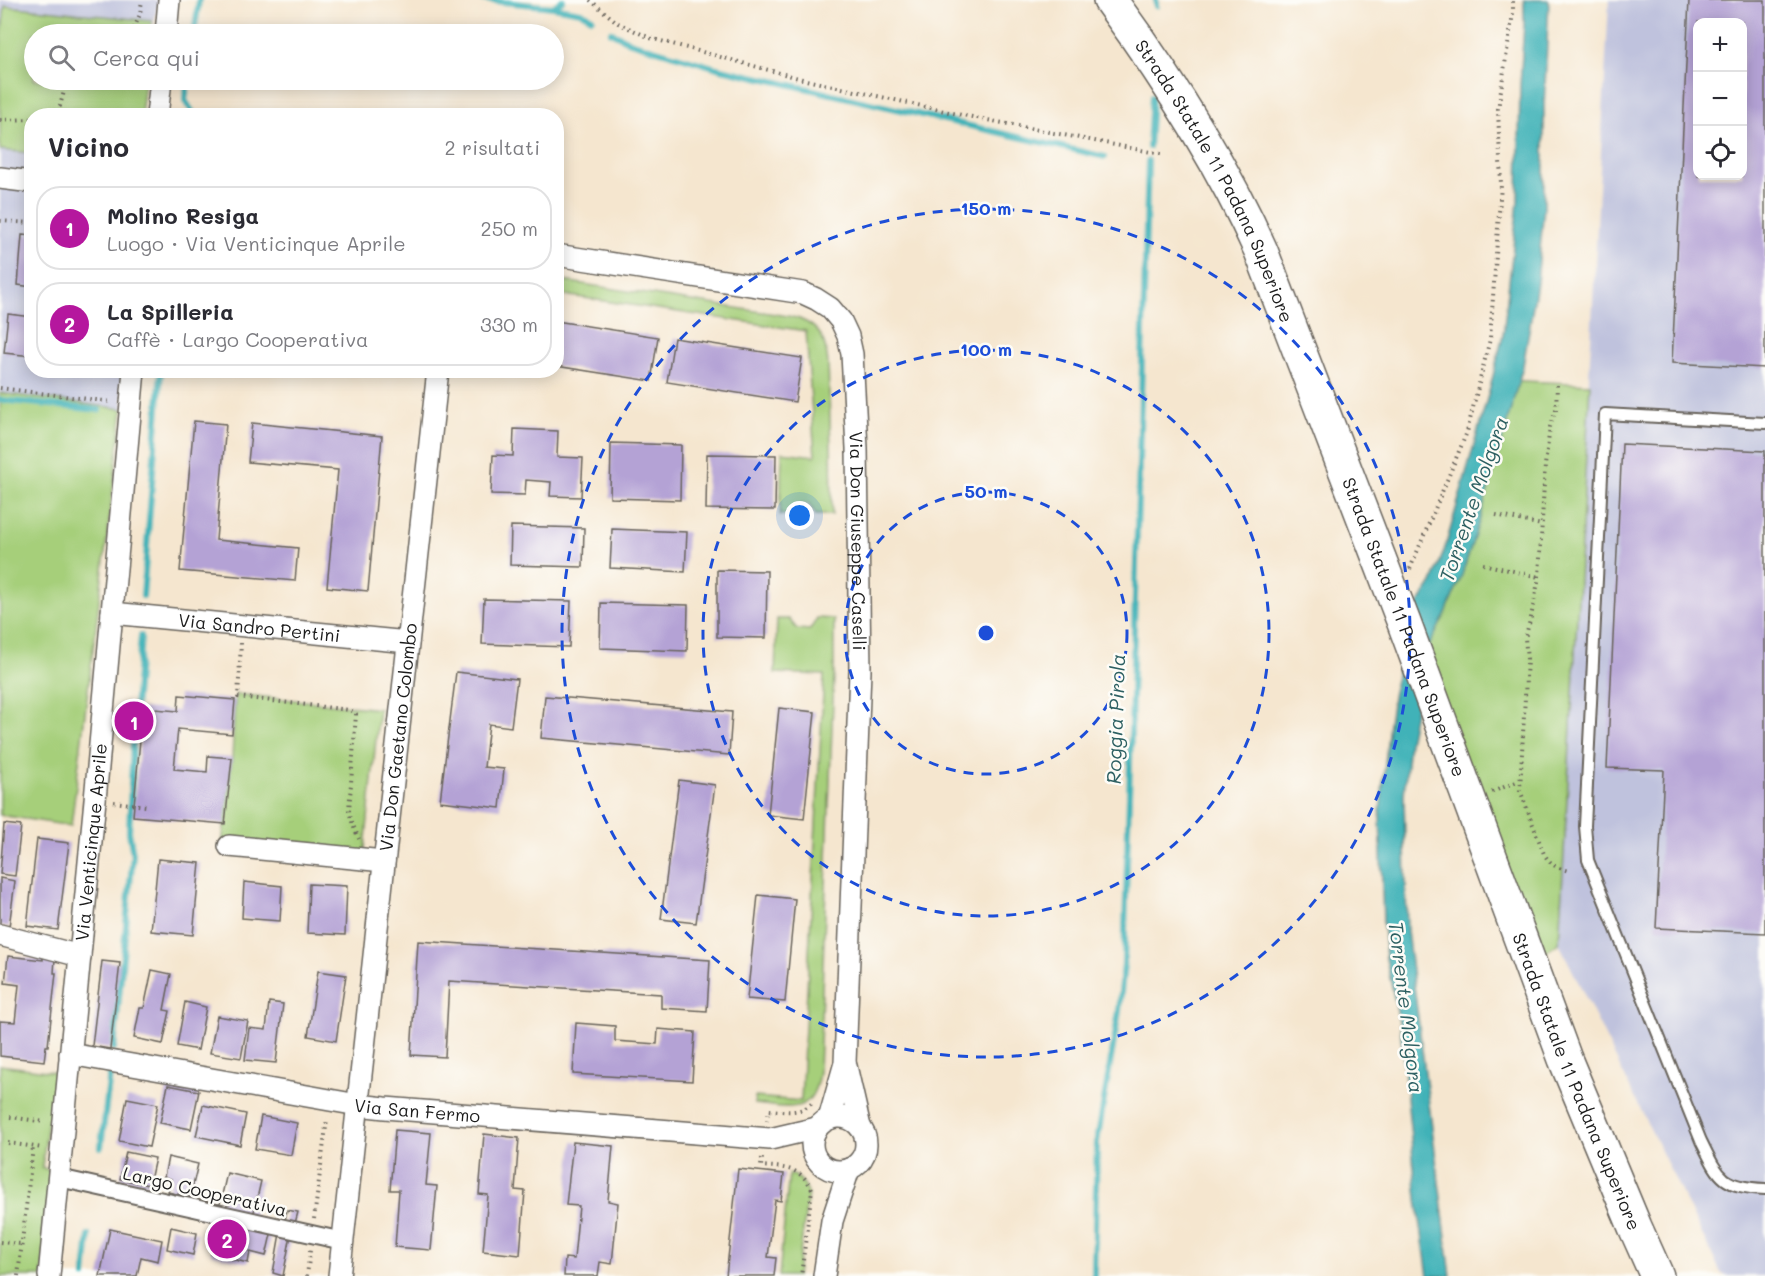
<!DOCTYPE html>
<html lang="it">
<meta charset="utf-8">
<style>
:root{--surface:#fff;--page:#f2f2f3;--text:#2b2b33;--muted:#7c7c81;--line:#e1e1e2;--accent:#b5179e}
body{margin:0;font-family:Mali,sans-serif;background:var(--page);color:var(--text)}
.controls{position:absolute;right:18px;top:18px;display:grid;overflow:hidden;border-radius:12px;box-shadow:0 3px 15px #0003}
.controls button{width:54px;height:54px;display:grid;place-items:center;padding:0;border:0;border-bottom:2px solid var(--line);background:var(--surface);color:var(--text);font:30px sans-serif}
.you{position:absolute;left:800px;top:516px;width:21px;height:21px;margin:-15px;border:4px solid #fff;border-radius:50%;background:#1a73e8;box-shadow:0 0 0 9px #1a73e833}
.badge{display:grid;place-items:center;width:39px;height:39px;border-radius:50%;background:var(--accent);color:#fff;font-size:20px;font-weight:700}
.pin{position:absolute;translate:-50% -50%;border:3px solid #fff;box-shadow:0 2px 6px #0006}
.list{margin:0;padding:0;list-style:none}
h2{display:flex;justify-content:space-between;align-items:center;height:78px;margin:0;padding:0 24px;font-size:26px}
h2 small{font-size:20px;font-weight:400;color:var(--muted)}
.list li{display:grid;grid-template-columns:39px 1fr auto;gap:18px;align-items:center;box-sizing:border-box;height:84px;margin:0 12px 12px;padding:0 12px;border:2px solid var(--line);border-radius:24px}
.list b{display:block;font-size:22px;white-space:nowrap}
.list p{margin:0;font-size:20px;white-space:nowrap;color:var(--muted)}
.list em{font-size:20px;font-style:normal;color:var(--muted)}
.icon{flex:none;width:33px;height:33px;fill:none;stroke:currentColor;stroke-width:2;stroke-linecap:round;stroke-linejoin:round}
.map{position:relative;flex:none;width:1765px;height:1276px;overflow:hidden}
.search{position:absolute;background:var(--surface);box-shadow:0 3px 15px #0003;left:24px;top:24px;width:540px;height:66px;display:flex;align-items:center;gap:15px;box-sizing:border-box;padding:0 21px;border-radius:33px;color:var(--muted);font-size:22px}
.panel{position:absolute;background:var(--surface);box-shadow:0 3px 15px #0003;left:24px;top:108px;width:540px;height:270px;border-radius:24px}
.map>svg:first-child{display:block}
.industrial{fill:#bfc2dd;fill-rule:evenodd}
.green{fill:#a6cf7a;stroke:#61764b;stroke-width:1.5}
.water{fill:#41b2b8;stroke:#2e676a;stroke-width:1.5}
.lines{fill:none;stroke-linecap:round;stroke-linejoin:round}
.stream{stroke:#41b2b8;stroke-width:6}
.building{fill:#b4a2d5;fill-rule:evenodd}
.service-casing{stroke:#68635b;stroke-width:14}
.pedestrian-casing{stroke:#68635b;stroke-width:20}
.minor-casing{stroke:#68635b;stroke-width:24}
.primary-casing{stroke:#68635b;stroke-width:36}
.path{stroke:#68635b;stroke-width:4;stroke-dasharray:1.5 4.5;stroke-linecap:butt}
.service{stroke:#fff;stroke-width:10}
.pedestrian{stroke:#fff;stroke-width:16}
.minor{stroke:#fff;stroke-width:21}
.primary{stroke:#fff;stroke-width:33}
.ring{fill:none;stroke:#1d4ed8;stroke-width:3;stroke-dasharray:10 8}
.labels{text-anchor:middle;dominant-baseline:central;stroke-width:5;stroke-linejoin:round;paint-order:stroke}
.street-label{font-size:18px;fill:#1c1c1c;stroke:#fdfcf7}
.water-label{font-size:20px;font-style:italic;fill:#2d6062;stroke:#fdfcf7}
.centre{fill:#1d4ed8;stroke:#fdfcf7;stroke-width:3}
.ring-label{font-size:18px;text-anchor:middle;font-weight:bold;fill:#1d4ed8;stroke:#fdfcf7;stroke-width:5;stroke-linejoin:round;paint-order:stroke}
</style>
<div class="map">
<svg width="1765" height="1276" viewBox="0 0 1765 1276">
<rect width="100%" height="100%" fill="#fdfcf7"/>
<filter id="ink" filterUnits="userSpaceOnUse"><feTurbulence type="fractalNoise" baseFrequency=".0167" numOctaves="2"/><feDisplacementMap in="SourceGraphic" scale="12" xChannelSelector="R" yChannelSelector="G"/><feConvolveMatrix kernelMatrix="1 2 1 2 8 2 1 2 1" color-interpolation-filters="sRGB"/></filter>
<filter id="wash" filterUnits="userSpaceOnUse"><feTurbulence type="fractalNoise" baseFrequency=".008" numOctaves="4" result="noise"/><feDisplacementMap in="SourceGraphic" scale="24" xChannelSelector="R" yChannelSelector="G"/><feGaussianBlur stdDeviation="1.35" result="paint"/><feColorMatrix in="noise" values="0 0 0 0 0 0 0 0 0 0 0 0 0 0 0 0 0 1.4 0 .05"/><feComposite in="paint" operator="in"/></filter>
<g filter="url(#wash)">
<rect width="100%" height="100%" fill="#f5e6cf"/>
<g class="industrial">
<path d="M0,0H159L151,34H34V80L32,116V370L122,371L123,409L0,393Z"/>
<path d="M1609,0H1765V1276H1726L1721,1273L1559,943ZM1698,22H1742V176H1698Z"/>
</g>
<g class="green">
<path d="M5,6L152,21L150,34H34V80H145L141,115L32,116L31,153L0,150V50Z"/>
<path d="M557,280L788,316C800,318 813,324 820,334C830,351 828,375 829,394C831,434 832,475 832,515H816L809,504H796L788,515H780L782,452L815,456L806,331L557,294Z"/>
<path d="M1504,380L1590,384L1559,943L1529,963L1417,657Z"/>
<path d="M0,393L123,409L71,826L0,815Z"/>
<path d="M817,618L834,619V674L819,1071C814,1117 790,1107 754,1104L755,1097L801,1101L824,675L775,673L777,619H789L797,629L810,630Z"/>
<path d="M236,694L379,709L364,859L222,845L232,758L235,700Z"/>
<path d="M0,1065L61,1073L59,1110L48,1120L42,1167L52,1172L42,1276H0Z"/>
<path d="M789,1173C798,1176 806,1184 808,1193L797,1276H779Z"/>
</g>
<path class="water" d="M1524,0H1549L1544,108V207L1537,283L1523,366L1479,522L1462,575L1445,615L1430,644L1426,656L1409,742L1404,795L1407,931L1451,1276H1428L1417,1199L1400,1026L1386,959L1383,925L1380,813L1389,723L1399,659L1417,606L1432,583L1445,548L1490,388L1503,335L1518,202L1520,85L1524,24Z"/>
<g class="lines">
<g class="stream">
<path d="M484,0L553,7L563,0"/>
<path d="M1156,6V0"/>
<path d="M553,7L581,12L592,18"/>
<path d="M611,32L630,42L717,68L1105,157"/>
<path d="M194,34L199,0"/>
<path d="M188,80L185,100L195,116"/>
<path d="M1149,147L1152,96"/>
<path d="M0,400L99,410"/>
<path d="M143,596L161,370"/>
<path d="M114,1048L133,854L129,832L134,720L141,636"/>
<path d="M101,1147L110,1073"/>
<path d="M85,1276L89,1235"/>
<path d="M1094,1276L1097,1142L1119,1011L1124,964L1148,161"/>
</g>
</g>
<g id="blocks">
<g class="building">
<path d="M1689,0H1765V368L1672,363ZM1698,22H1742V176H1698Z"/>
<path d="M22,235L32,236V287L18,285Z"/>
<path d="M8,314L32,317V356L4,353Z"/>
<path d="M556,321L658,337L651,381L556,366Z"/>
<path d="M674,338L802,358L795,402L667,382Z"/>
<path d="M194,421L226,424L216,540L298,548L295,581L180,571Z"/>
<path d="M252,423L382,436L368,591L327,587L338,470L248,462Z"/>
<path d="M514,429L558,431L557,457L583,458L581,497L550,496L551,482L526,480L525,495L491,494L493,455L513,456Z"/>
<path d="M611,443L681,445L680,500L610,498Z"/>
<path d="M1622,444L1765,451V933L1656,928L1664,770L1607,768Z"/>
<path d="M707,454L776,455L775,510L706,509Z"/>
<path d="M511,526L584,528L583,567L510,565Z"/>
<path d="M612,529L687,532L685,572L610,568Z"/>
<path d="M717,570L767,571L766,638L717,637Z"/>
<path d="M484,599L571,601L569,647L482,644Z"/>
<path d="M601,603L688,605L687,651L600,648Z"/>
<path d="M456,672L517,679L511,727L489,724L484,767L504,769L500,808L440,801Z"/>
<path d="M179,695L235,700L232,734L178,729L174,769L207,772L208,756L232,758L225,824L133,816L141,729L126,728L127,713L143,714V708L178,711Z"/>
<path d="M545,696L732,712L729,755L541,738Z"/>
<path d="M779,708L815,712L804,819L768,815Z"/>
<path d="M679,780L715,785L696,923L661,919Z"/>
<path d="M4,824L21,826L15,876L0,874Z"/>
<path d="M37,839L69,843L58,930L27,926Z"/>
<path d="M158,859L200,863L193,935L151,931Z"/>
<path d="M0,878L15,881L9,927L0,925Z"/>
<path d="M244,882L282,886L280,921L242,918Z"/>
<path d="M309,884L347,886L345,935L307,933Z"/>
<path d="M758,895L795,899L785,1002L747,999Z"/>
<path d="M418,941L710,960L707,1011L661,1008V994L449,981L445,1057L411,1055Z"/>
<path d="M8,956L43,960V957L55,959L54,973H56L52,1009L48,1046H46L44,1061L0,1056V1021L15,1022L19,985L5,983Z"/>
<path d="M102,961L120,963L110,1049L92,1046Z"/>
<path d="M152,970L171,974L164,1010L170,1011L163,1044L134,1038L140,1008H144Z"/>
<path d="M318,971L346,975L336,1041L308,1036Z"/>
<path d="M185,1002L206,1007L198,1050L177,1046Z"/>
<path d="M269,1002L283,1004L276,1063L245,1060L249,1028L266,1030Z"/>
<path d="M217,1016L248,1021L241,1058L210,1053Z"/>
<path d="M576,1023L615,1026V1041L657,1044L658,1029L695,1032L692,1081L573,1074Z"/>
<path d="M168,1085L199,1091L191,1129L160,1123Z"/>
<path d="M127,1098L158,1104L149,1147L119,1141Z"/>
<path d="M203,1105L246,1114L240,1145L196,1136Z"/>
<path d="M261,1116L297,1123L291,1155L255,1149Z"/>
<path d="M395,1130L431,1133L426,1185L437,1186L431,1250L395,1247L399,1190H390Z"/>
<path d="M484,1134L519,1138L515,1190L525,1191L520,1255L483,1251L488,1195L479,1194Z"/>
<path d="M573,1142L613,1146L608,1201L618,1203L612,1264L600,1262L598,1276H564L565,1258L574,1259L579,1206L566,1205Z"/>
<path d="M126,1152L155,1158L149,1185L120,1179Z"/>
<path d="M168,1157L198,1164L190,1197L168,1192L171,1179L164,1177Z"/>
<path d="M738,1169L784,1174L781,1201L775,1200L768,1257L776,1258L774,1276H726Z"/>
<path d="M227,1173L261,1181L253,1216L219,1208Z"/>
<path d="M287,1210L298,1212L294,1227L284,1225Z"/>
<path d="M219,1217L272,1230L266,1256L250,1252L248,1263L211,1254Z"/>
<path d="M171,1227L197,1233L193,1255L167,1249Z"/>
<path d="M110,1229L162,1240L158,1261L141,1257L137,1276H100Z"/>
<path d="M280,1233L291,1235L283,1276L273,1273Z"/>
</g>
</g>
</g>
<g filter="url(#ink)">
<use href="#blocks" fill-opacity="0" stroke="#68635b" stroke-width="1.5"/>
<g class="lines">
<g class="service-casing">
<path id="service" d="M1765,423L1605,414L1585,826L1588,860L1701,1141C1719,1177 1721,1187 1765,1189"/>
</g>
<g class="pedestrian-casing">
<path id="pedestrian" d="M59,1178L343,1241"/>
</g>
<g class="minor-casing">
<g id="minor">
<path d="M166,34L169,0"/>
<path d="M157,116L161,80"/>
<path d="M0,178L32,182"/>
<path id="s1" d="M556,255L803,293L816,299L830,308L841,321L848,336L852,354L857,448L860,671L845,1063L829,1119"/>
<path id="s2" d="M112,613L408,642"/>
<path d="M229,846L384,861"/>
<path d="M0,935L80,956"/>
<path id="s3" d="M70,1054L358,1105L385,1108L770,1139L817,1128"/>
<path d="M846,1066L860,1127"/>
<circle cx="839" cy="1144" r="27"/>
<path id="s4" d="M49,1276L95,800L134,370"/>
<path id="s5" d="M339,1276L438,370"/>
<path d="M824,1276L832,1221L849,1169"/>
</g>
</g>
<g class="primary-casing">
<g id="primary">
<path id="s6" d="M1110,0C1168,79 1221,161 1261,251L1404,623L1565,1059L1635,1227L1657,1276"/>
</g>
</g>
<g class="path">
<path d="M590,0L618,23L650,38L806,80L962,115L1161,154"/>
<path d="M132,34L140,14L142,0"/>
<path d="M52,116L60,106L67,80"/>
<path d="M0,120L32,119"/>
<path d="M0,221L32,223"/>
<path d="M1557,385L1556,409L1550,427L1545,465L1539,577L1531,617L1525,638L1527,659L1520,790L1544,854C1551,865 1557,868 1569,871"/>
<path d="M0,388L112,402"/>
<path d="M1496,515L1542,525"/>
<path d="M1483,564L1539,577"/>
<path d="M1410,569L1467,432L1490,339L1501,185L1498,109L1513,13V0"/>
<path d="M241,643L238,697L350,710L356,714L349,811L353,825L359,839"/>
<path d="M1492,792L1519,781"/>
<path d="M114,802L146,806"/>
<path d="M10,1117L45,1122"/>
<path d="M767,1121L769,1110C785,1111 802,1115 814,1101"/>
<path d="M8,1143L43,1148"/>
<path d="M762,1158L761,1166C784,1168 800,1166 812,1189L801,1276"/>
<path d="M314,1219L327,1119"/>
<path d="M0,1242L21,1244"/>
<path d="M18,1276L33,1147"/>
<path d="M307,1276L310,1250"/>
</g>
<use href="#service" class="service"/>
<use href="#pedestrian" class="pedestrian"/>
<use href="#minor" class="minor"/>
<use href="#primary" class="primary"/>
</g>
</g>
<g class="ring">
<circle cx="986" cy="633" r="141"/>
<circle cx="986" cy="633" r="283"/>
<circle cx="986" cy="633" r="424"/>
</g>
<g class="labels">
<g class="street-label">
<text stroke="none"><textPath href="#s6" startOffset="210">Strada Statale 11 Padana Superiore</textPath></text>
<text stroke="none"><textPath href="#s1" startOffset="520">Via Don Giuseppe Caselli</textPath></text>
<text stroke="none"><textPath href="#s2" startOffset="148">Via Sandro Pertini</textPath></text>
<text stroke="none"><textPath href="#s6" startOffset="696">Strada Statale 11 Padana Superiore</textPath></text>
<text stroke="none"><textPath href="#s5" startOffset="542">Via Don Gaetano Colombo</textPath></text>
<text stroke="none"><textPath href="#s4" startOffset="436">Via Venticinque Aprile</textPath></text>
<text stroke="none"><textPath href="#s6" startOffset="1182">Strada Statale 11 Padana Superiore</textPath></text>
<text stroke="none"><textPath href="#s3" startOffset="352">Via San Fermo</textPath></text>
<text transform="translate(205 1191) rotate(13)">Largo Cooperativa</text>
</g>
<g class="water-label">
<text transform="translate(1473 499) rotate(-71)">Torrente Molgora</text>
<text transform="translate(1115 719) rotate(-88)">Roggia Pirola</text>
<text transform="translate(1407 1007) rotate(83)">Torrente Molgora</text>
</g>
</g>
<circle cx="986" cy="633" r="9" class="centre"/>
<g class="ring-label">
<text x="986" y="215">150 m</text>
<text x="986" y="356">100 m</text>
<text x="986" y="498">50 m</text>
</g>
</svg>
<div class="controls">
<button>+</button>
<button>−</button>
<button><svg class="icon" aria-label="locate" viewBox="0 0 24 24"><circle cx="12" cy="12" r="6"/><path d="M12 2v4M12 18v4M2 12h4M18 12h4"/></svg></button>
</div>
<div class="you"></div>
<div class="pin badge" style="left:134px;top:721px">1</div>
<div class="pin badge" style="left:227px;top:1239px">2</div>
<div class="search"><svg class="icon" aria-label="search" viewBox="0 0 24 24"><circle cx="10" cy="10" r="6"/><path d="M15 15l6 6"/></svg>Cerca qui</div>
<section class="panel">
<h2>Vicino<small>2 risultati</small></h2>
<ul class="list">
<li><span class="badge">1</span><div><b>Molino Resiga</b><p>Luogo · Via Venticinque Aprile</p></div><em>250 m</em></li>
<li><span class="badge">2</span><div><b>La Spilleria</b><p>Caffè · Largo Cooperativa</p></div><em>330 m</em></li>
</ul>
</section>
</div>
